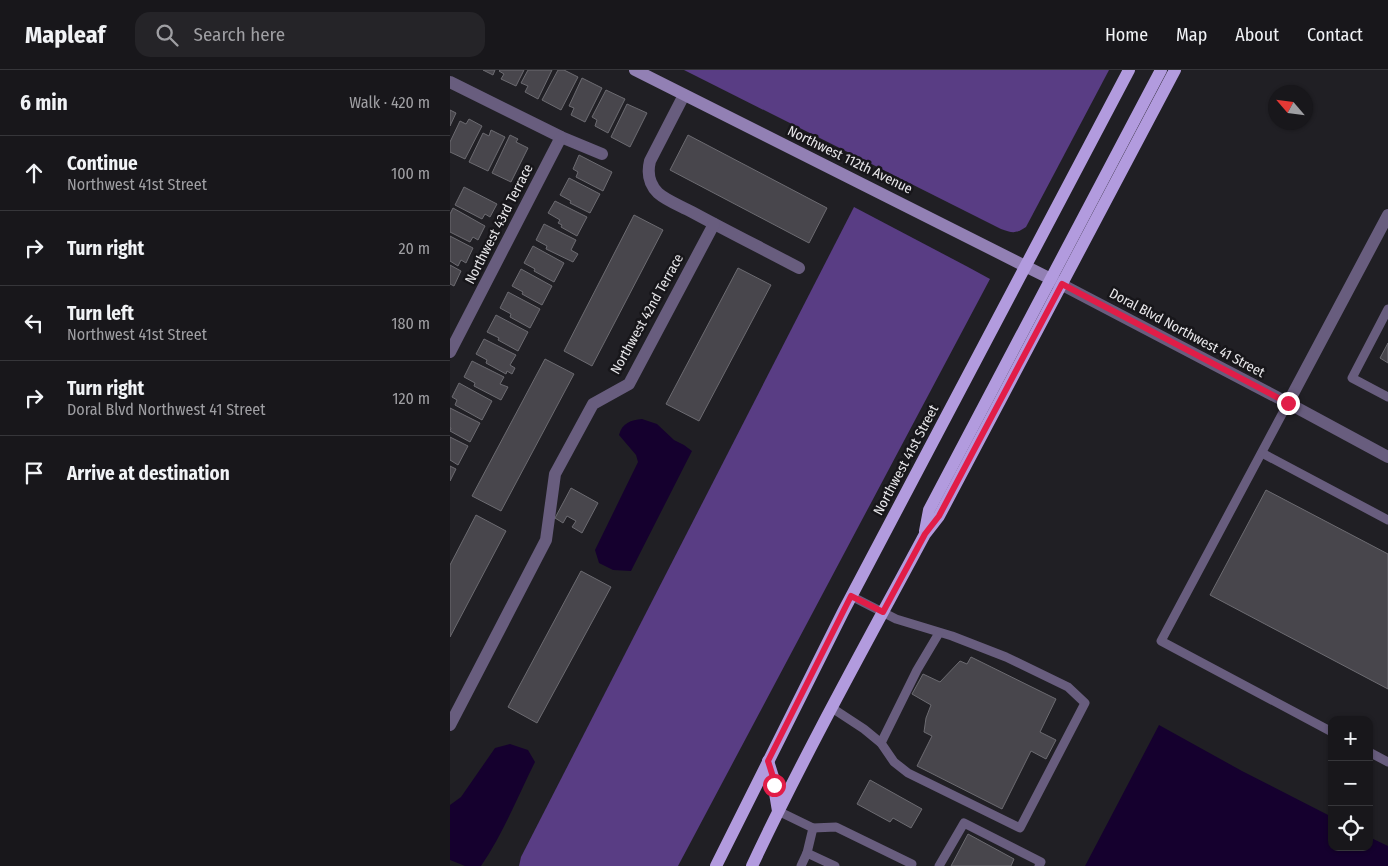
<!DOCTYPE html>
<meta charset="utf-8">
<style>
:root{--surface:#18171b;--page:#252428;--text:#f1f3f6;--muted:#9f9fa3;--line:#36363a}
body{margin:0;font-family:"Fira Sans Condensed",sans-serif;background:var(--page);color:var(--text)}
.controls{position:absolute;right:15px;bottom:15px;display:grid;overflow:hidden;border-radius:10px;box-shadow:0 1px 4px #0004}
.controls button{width:45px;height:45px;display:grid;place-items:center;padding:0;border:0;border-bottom:1px solid var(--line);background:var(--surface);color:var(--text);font:25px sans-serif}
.compass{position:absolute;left:818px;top:15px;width:45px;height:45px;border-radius:50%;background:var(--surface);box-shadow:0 1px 4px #0004;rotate:298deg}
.stop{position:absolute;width:15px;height:15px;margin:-11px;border:4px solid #e11d48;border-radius:50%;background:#fff}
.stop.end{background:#e11d48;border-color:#fff;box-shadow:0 1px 5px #0008}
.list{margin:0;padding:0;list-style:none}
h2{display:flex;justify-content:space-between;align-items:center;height:65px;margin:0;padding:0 20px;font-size:21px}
h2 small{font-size:16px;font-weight:400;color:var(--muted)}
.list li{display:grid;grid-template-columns:32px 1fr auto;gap:15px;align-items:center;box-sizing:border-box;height:75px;padding:0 20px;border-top:1px solid var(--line)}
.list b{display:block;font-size:19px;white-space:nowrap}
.list p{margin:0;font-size:16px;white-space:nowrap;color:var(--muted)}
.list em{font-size:16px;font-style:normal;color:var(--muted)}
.icon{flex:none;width:28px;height:28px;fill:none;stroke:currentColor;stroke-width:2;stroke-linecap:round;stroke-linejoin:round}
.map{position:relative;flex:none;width:938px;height:796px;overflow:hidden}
header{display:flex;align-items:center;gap:30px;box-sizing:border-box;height:70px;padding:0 25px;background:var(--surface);border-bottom:1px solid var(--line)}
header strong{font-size:24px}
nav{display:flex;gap:28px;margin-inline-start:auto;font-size:18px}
.search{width:350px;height:45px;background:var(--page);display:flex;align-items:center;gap:12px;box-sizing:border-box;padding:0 18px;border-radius:15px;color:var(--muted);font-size:19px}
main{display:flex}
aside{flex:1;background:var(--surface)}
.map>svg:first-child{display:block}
.forest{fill:#593d84}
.water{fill:#15002e}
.building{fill:#48464c;stroke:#6c6b71}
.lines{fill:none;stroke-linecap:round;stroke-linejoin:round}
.lane{stroke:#685d7e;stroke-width:9}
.street{stroke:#685d7e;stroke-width:12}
.secondary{stroke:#9280b4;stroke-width:12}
.primary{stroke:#b29bde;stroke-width:12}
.route{stroke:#e11d48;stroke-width:6}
.labels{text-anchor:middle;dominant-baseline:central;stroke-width:5;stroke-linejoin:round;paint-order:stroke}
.street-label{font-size:14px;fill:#e8e7ea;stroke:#17161a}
</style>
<header>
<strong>Mapleaf</strong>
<div class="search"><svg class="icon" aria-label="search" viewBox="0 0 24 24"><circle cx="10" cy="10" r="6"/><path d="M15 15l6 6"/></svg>Search here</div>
<nav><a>Home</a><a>Map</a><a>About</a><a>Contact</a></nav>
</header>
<main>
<aside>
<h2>6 min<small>Walk · 420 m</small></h2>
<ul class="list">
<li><svg class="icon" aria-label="ahead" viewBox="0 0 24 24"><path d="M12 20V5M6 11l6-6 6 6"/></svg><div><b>Continue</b><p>Northwest 41st Street</p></div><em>100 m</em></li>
<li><svg class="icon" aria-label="right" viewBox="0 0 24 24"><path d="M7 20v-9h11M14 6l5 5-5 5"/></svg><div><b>Turn right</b></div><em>20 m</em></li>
<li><svg class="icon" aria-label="left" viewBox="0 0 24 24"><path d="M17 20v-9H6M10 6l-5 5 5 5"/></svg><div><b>Turn left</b><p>Northwest 41st Street</p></div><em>180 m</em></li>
<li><svg class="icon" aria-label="right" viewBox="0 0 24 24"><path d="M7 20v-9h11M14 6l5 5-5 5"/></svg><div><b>Turn right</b><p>Doral Blvd Northwest 41 Street</p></div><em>120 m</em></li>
<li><svg class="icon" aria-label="arrive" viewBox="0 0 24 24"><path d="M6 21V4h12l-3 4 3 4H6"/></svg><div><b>Arrive at destination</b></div></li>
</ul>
</aside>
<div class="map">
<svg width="938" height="796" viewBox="0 0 938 796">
<rect width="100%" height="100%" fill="#201f24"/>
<g class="forest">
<path d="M234,0H659L576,157C566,164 562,163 551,159Z"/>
<path d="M404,137L518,197L540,209L228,796H69L71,787Z"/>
</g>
<g class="water">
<path d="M192,349L207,354L224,370L234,375L242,381L181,501L163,500L149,493L145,480L188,392L186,385L169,365C172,353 181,350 192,349Z"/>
<path d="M709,655L792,701L882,747V777H919V767L938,776V796H635Z"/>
<path d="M60,674L78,680L85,692C68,726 53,764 31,796H15L0,790V735L11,727L45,678Z"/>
</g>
<g class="building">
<path d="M33,0H45L43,5Z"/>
<path d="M50,0H74L66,16L51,9L54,4L49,1Z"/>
<path d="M78,0H102L88,29L75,22L78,16L71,13Z"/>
<path d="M108,0H114L128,7L111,40L92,30Z"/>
<path d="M132,8L152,18L135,52L121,45L124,38L119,36Z"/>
<path d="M156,20L175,29L158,63L145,56L147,50L142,47Z"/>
<path d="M177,34L197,43L180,77L161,67Z"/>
<path d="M0,40L6,43L0,56Z"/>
<path d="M19,49L32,56L15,89L0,82V72L10,51L16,54Z"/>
<path d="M41,60L55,67L38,101L19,92L33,63L39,66Z"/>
<path d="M60,65L68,69L66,72L78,78L61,112L42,103Z"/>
<path d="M238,65L377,138L359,173L220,100Z"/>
<path d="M129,85L162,102L153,121L126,107L128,102L123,99Z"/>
<path d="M119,108L150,124L140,143L120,133L121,131L110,125Z"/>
<path d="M14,117L47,134L40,147L35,144L32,149L5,135Z"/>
<path d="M105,131L137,147L127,166L111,157L112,155L108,153L110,150L98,143Z"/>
<path d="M3,138L35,156L28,170L23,167L20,172L0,162V144Z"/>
<path d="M184,145L213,160L142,296L114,281Z"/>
<path d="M94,154L126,170L121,180L128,184L123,192L96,179L97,176L86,170Z"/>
<path d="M0,166L23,178L16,193L11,190L8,196L0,191Z"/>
<path d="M83,176L114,193L104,212L84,201L85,199L74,193Z"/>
<path d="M0,195L11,201L4,216L0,214Z"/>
<path d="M288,198L321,215L249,351L216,334Z"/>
<path d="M71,199L102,216L92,235L72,224L73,222L62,216Z"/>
<path d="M58,222L90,239L80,258L60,247L61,244L50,238Z"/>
<path d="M46,245L78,262L68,281L48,270L49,268L37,262Z"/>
<path d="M34,269L66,285L60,295L65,298L62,304L57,301L56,304L36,293L37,290L26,284Z"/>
<path d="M938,273V293L930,288Z"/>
<path d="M95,289L124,304L51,441L22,426Z"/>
<path d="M22,291L54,307L50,314L58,317L51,330L24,316L25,313L14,307Z"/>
<path d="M9,313L42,331L32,350L5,335L7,330L2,327Z"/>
<path d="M0,338L30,353L20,372L0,361L1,358H0Z"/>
<path d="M0,367L18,376L8,395L0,390Z"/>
<path d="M0,396L6,399L0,411Z"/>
<path d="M121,418L148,433L132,463L122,457L126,451L117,446L113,453L105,448Z"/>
<path d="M816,420L938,484V619L760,525Z"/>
<path d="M26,445L56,461L0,567V495Z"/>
<path d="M131,501L161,517L87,653L58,637Z"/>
<path d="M521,587L606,629L590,662L606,670L596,689L581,681L552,739L467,696L482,666L474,662L476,648L481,635L462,624L473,604L490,612L510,591L517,594Z"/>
<path d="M420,710L472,739L461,758L443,748L440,752L407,734Z"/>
<path d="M518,764L564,789L561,796H501Z"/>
</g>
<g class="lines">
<g class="lane">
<path d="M938,239L902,308L938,327"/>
<path d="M838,333L711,571L882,662"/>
<path d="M812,383L938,450"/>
<path d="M382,638L414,659L431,673L444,692L458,703L570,758L635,633L618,617L556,587L502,566L446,549L401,526"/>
<path d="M431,673L467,600L489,563"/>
<path d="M919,682L938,692"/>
<path d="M328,741L363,758L357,783"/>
<path d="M363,758L386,757L462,794"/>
<path d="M351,796L357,783L385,796"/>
<path d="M489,796L514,753L591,792L589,796"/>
</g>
<g class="street">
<path d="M0,12L111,67L152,84"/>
<path d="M234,25L200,91C197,103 199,114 208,123C217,131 231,136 242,142C277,161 313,179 349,198"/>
<path d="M603,210L838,333L938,387"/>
<path d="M0,282L111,67"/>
<path d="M838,333L938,145"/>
<path d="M0,655L96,470L105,404L143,334L179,314L264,154"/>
</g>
<path class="secondary" d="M185,0L601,209"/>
<g class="primary">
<path d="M475,461L479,440L711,0"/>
<path d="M318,691L324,710L325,723L328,741"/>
<path d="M266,796L393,542L679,0"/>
<path d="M302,796C355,683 416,574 475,464L489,446L498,429L725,0"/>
</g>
</g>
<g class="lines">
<path class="route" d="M324,715V710L318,691L401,526L433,542L475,464L489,446L498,429L612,214L838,333"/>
</g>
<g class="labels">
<g class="street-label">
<text transform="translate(400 90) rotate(26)">Northwest 112th Avenue</text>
<text transform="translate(49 154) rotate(-63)">Northwest 43rd Terrace</text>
<text transform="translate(197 244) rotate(-61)">Northwest 42nd Terrace</text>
<text transform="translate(737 263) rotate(28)">Doral Blvd Northwest 41 Street</text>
<text transform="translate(456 390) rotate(-62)">Northwest 41st Street</text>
</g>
</g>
</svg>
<div class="controls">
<button>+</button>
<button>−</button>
<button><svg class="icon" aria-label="locate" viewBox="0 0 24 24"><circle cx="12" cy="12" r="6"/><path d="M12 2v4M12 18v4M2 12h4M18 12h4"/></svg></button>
</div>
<svg class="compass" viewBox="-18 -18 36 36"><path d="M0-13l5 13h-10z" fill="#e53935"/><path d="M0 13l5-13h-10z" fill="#9f9fa3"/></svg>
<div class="stop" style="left:324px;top:715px"></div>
<div class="stop end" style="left:838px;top:333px"></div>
</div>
</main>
